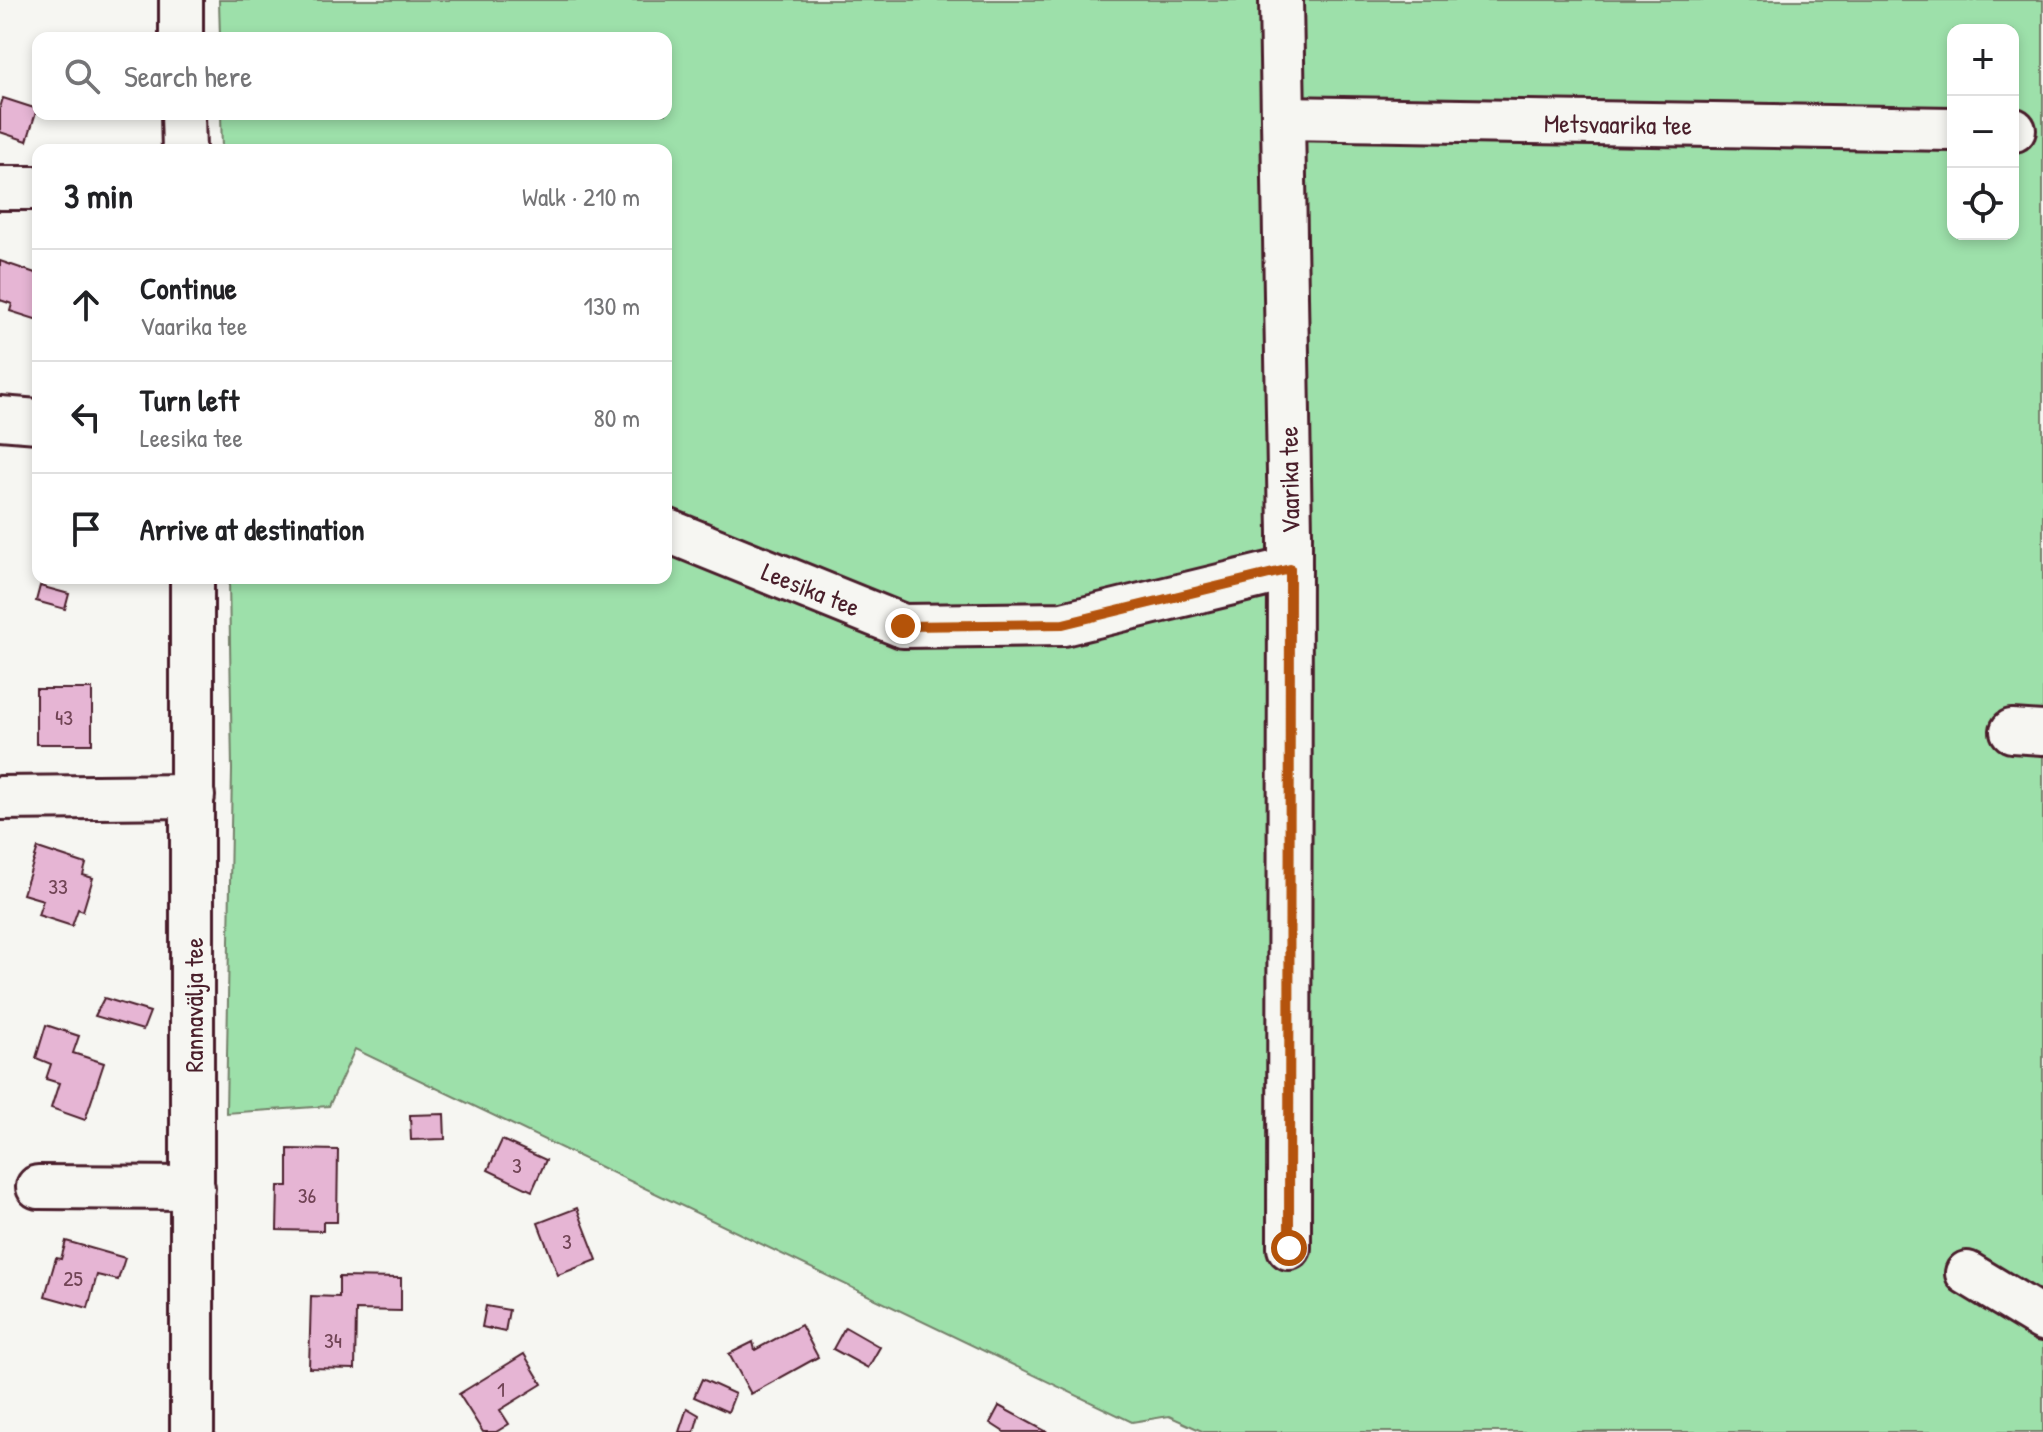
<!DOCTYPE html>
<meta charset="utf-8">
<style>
:root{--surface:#fff;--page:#f2f2f2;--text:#202124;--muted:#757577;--line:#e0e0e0}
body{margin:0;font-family:"Patrick Hand",sans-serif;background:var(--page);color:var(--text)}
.controls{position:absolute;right:24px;top:24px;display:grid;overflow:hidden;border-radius:16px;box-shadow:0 4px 12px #0003}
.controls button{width:72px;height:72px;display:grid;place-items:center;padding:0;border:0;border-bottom:2px solid var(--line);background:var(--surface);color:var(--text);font:40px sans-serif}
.stop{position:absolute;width:24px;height:24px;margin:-18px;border:6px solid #b45309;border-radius:50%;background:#fff}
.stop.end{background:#b45309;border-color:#fff;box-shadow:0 2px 8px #0008}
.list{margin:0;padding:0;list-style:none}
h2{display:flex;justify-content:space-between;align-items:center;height:104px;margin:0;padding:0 32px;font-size:34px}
h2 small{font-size:26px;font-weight:400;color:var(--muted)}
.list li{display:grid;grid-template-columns:52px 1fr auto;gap:24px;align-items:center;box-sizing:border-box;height:112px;padding:0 32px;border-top:2px solid var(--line)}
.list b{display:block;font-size:30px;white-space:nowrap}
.list p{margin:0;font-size:26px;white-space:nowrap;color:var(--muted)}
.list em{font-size:26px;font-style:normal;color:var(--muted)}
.icon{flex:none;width:44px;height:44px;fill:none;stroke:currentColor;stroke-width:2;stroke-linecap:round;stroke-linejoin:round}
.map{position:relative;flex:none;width:2043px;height:1432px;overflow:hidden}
.search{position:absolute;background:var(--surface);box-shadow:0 4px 12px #0003;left:32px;top:32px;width:640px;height:88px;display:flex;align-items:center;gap:20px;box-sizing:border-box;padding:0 28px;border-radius:16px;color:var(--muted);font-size:30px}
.panel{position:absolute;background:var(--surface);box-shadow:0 4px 12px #0003;left:32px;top:144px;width:640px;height:440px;border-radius:16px}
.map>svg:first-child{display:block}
.green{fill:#9de0aa;stroke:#74806a;stroke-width:2;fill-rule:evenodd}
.building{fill:#e6b5d4;stroke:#4a1f2b;stroke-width:2}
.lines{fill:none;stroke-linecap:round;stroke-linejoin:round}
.minor-casing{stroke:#4a1f2b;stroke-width:48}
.minor{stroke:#f6f6f2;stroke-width:42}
.route{stroke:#b45309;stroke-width:10}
.labels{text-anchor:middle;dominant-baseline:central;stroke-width:7;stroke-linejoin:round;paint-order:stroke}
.number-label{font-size:22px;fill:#714455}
.street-label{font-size:26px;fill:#4a1f2b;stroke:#f6f6f2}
</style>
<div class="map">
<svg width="2043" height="1432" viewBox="0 0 2043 1432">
<rect width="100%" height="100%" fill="#f6f6f2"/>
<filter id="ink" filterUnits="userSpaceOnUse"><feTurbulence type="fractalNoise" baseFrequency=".0125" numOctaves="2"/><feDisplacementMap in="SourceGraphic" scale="16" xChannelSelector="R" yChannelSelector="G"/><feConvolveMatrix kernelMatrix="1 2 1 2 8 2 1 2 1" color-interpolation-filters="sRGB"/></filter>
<g filter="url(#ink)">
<path class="green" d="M219,0H2043V1432H1204L1169,1416L1132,1422L355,1049L329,1106L226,1113L232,770L229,578H666V150H222L221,114H666V38H220ZM1953,30H2013V234H1953Z"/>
<g class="building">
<path d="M3,98L37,109L27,141L0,132V108Z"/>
<path d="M0,261L38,274V320L10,311L12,304L0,300Z"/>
<path d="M40,586L69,594L65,609L36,601Z"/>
<rect x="36" y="689" width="56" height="55"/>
<path d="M38,848L86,864L83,875L93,878L83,911L78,909L72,926L38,915L43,900L23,894Z"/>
<path d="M104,998L150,1012L143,1030L95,1016Z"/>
<path d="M46,1025L79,1036L73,1053L104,1063L85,1120L51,1108L59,1083L46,1079L51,1064L36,1058Z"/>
<path d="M444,1114L445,1139L411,1140L410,1115Z"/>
<path d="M502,1140L546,1160L532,1191L488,1170Z"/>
<path d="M288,1149L338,1150L337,1222H323V1231L277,1230L278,1186H288Z"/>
<path d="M577,1208L597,1260L558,1275L538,1223Z"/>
<path d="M66,1241L125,1258L118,1280L97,1275L88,1308L45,1296L56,1258L61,1259Z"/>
<path d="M339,1277L401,1278V1311L356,1310L355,1369L309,1368L311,1296L339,1297Z"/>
<path d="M486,1306L509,1310L505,1332L482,1327Z"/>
<path d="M801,1325L818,1357L751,1394L729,1354L753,1342L755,1350Z"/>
<path d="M845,1327L880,1347L868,1368L833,1349Z"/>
<path d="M524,1354L542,1384L500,1410L509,1424L496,1432H483L459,1394Z"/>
<path d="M702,1379L735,1394L728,1412L694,1397Z"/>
<path d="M999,1406L1047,1432H1004L990,1423Z"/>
<path d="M687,1408L699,1415L694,1432H679Z"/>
</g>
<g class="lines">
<g class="minor-casing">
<g id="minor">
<path d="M181,0V38"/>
<path d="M1281,0L1290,533L1289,1248"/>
<path d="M183,114L184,150"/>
<path d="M1283,118L1953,129"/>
<path d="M2013,130H2014"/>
<path d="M0,188H38"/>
<path d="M0,418L38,421"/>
<path d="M666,530L903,626L1063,624L1290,569"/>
<path d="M2012,731L2043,733"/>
<path d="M0,798L193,796"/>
<path d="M38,1187L193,1188"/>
<path d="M1967,1273L2043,1319"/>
<path d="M192,1432V578"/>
</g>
</g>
<use href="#minor" class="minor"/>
</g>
</g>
<g class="lines" filter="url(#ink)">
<path class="route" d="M903,626L1063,624L1290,569L1289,1248"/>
</g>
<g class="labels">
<g class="number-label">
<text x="64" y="717">43</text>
<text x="58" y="886">33</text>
<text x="517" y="1165">3</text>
<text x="307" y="1195">36</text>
<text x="567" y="1241">3</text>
<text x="73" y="1278">25</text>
<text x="333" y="1340">34</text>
<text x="501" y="1389">1</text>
</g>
<g class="street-label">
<text transform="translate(1618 124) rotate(1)">Metsvaarika tee</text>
<text transform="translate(1289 480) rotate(-91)">Vaarika tee</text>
<text transform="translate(811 589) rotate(22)">Leesika tee</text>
<text transform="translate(193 1005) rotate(-90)">Rannavälja tee</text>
</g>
</g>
</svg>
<div class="controls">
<button>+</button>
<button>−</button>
<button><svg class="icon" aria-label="locate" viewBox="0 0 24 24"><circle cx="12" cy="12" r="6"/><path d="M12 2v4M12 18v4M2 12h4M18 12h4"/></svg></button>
</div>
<div class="stop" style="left:1289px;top:1248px"></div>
<div class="stop end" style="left:903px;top:626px"></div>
<div class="search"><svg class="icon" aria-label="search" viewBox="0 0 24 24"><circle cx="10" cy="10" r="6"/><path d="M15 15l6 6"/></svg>Search here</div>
<section class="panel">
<h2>3 min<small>Walk · 210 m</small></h2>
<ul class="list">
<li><svg class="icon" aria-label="ahead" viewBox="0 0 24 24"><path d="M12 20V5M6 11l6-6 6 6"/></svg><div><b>Continue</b><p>Vaarika tee</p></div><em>130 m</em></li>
<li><svg class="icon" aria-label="left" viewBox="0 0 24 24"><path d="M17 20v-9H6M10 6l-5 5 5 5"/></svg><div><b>Turn left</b><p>Leesika tee</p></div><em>80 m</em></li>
<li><svg class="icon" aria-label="arrive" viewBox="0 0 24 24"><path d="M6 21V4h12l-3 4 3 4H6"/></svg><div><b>Arrive at destination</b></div></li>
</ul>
</section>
</div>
